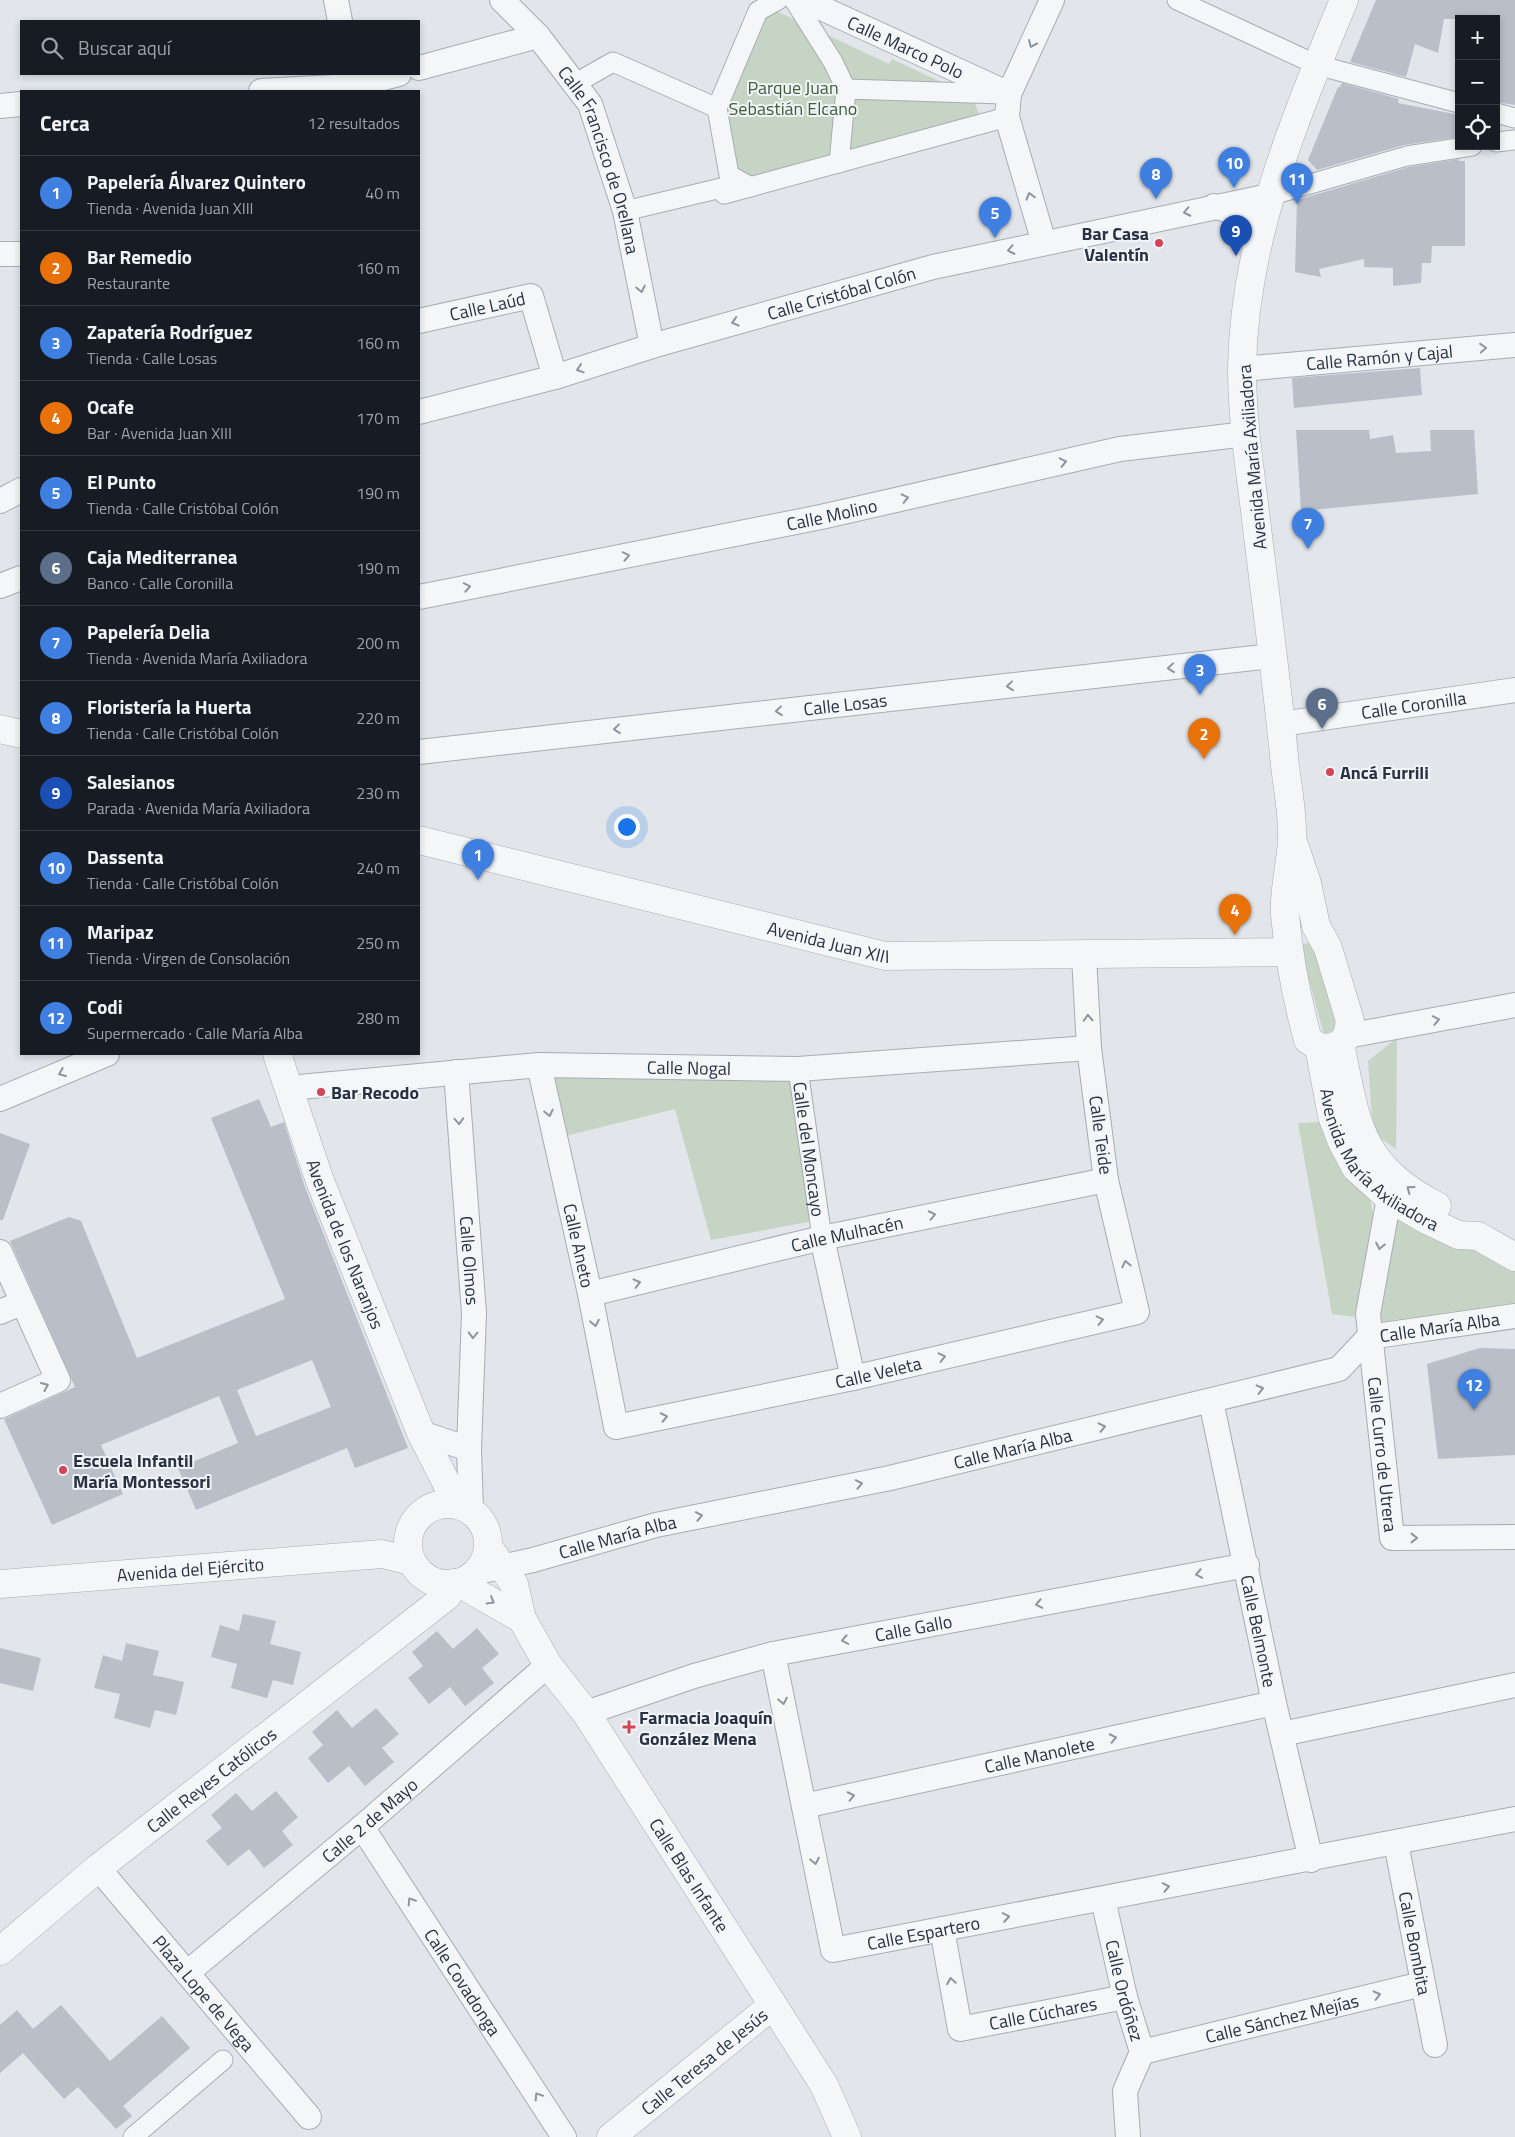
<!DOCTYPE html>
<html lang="es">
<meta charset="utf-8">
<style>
:root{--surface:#171b24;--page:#242831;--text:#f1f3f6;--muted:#9ea1a6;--line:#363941;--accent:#7c3aed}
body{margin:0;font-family:"Titillium Web",sans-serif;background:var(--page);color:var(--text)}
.controls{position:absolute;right:15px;top:15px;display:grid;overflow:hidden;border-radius:0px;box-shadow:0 2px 8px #0003}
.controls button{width:45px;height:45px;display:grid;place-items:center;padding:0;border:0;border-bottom:1px solid var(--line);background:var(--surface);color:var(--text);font:25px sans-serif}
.you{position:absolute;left:626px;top:826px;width:18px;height:18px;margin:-12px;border:4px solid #fff;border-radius:50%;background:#1a73e8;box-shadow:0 0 0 8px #1a73e833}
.badge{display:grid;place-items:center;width:32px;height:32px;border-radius:50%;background:var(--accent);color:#fff;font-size:16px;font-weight:700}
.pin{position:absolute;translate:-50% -41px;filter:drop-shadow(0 1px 2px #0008)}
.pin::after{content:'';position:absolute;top:26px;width:18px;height:15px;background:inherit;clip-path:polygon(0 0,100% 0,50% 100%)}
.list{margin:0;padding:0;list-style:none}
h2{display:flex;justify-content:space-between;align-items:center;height:65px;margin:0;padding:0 20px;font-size:21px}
h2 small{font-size:16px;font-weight:400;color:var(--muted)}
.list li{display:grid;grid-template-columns:32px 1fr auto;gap:15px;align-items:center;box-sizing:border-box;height:75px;padding:0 20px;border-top:1px solid var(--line)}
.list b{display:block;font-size:19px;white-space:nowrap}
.list p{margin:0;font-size:16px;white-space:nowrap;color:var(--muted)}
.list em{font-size:16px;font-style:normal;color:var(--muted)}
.icon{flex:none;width:28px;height:28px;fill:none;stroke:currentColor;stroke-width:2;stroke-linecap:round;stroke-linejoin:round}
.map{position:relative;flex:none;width:1515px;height:2137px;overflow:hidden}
.search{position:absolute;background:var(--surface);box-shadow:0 2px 8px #0003;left:20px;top:20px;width:400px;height:55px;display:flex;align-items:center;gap:12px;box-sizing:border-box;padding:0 18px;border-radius:0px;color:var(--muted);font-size:19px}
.panel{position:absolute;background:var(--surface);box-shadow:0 2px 8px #0003;left:20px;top:90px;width:400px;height:965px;border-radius:0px}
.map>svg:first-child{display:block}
.green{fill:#c6d4c3}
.building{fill:#b9bec8;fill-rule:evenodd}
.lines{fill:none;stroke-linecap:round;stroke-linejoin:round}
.pedestrian-casing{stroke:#a7acb5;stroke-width:21}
.minor-casing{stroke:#a7acb5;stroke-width:26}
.tertiary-casing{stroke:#a7acb5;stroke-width:29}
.pedestrian{stroke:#f4f6f8;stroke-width:19}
.minor{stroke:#f4f6f8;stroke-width:24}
.tertiary{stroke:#f4f6f8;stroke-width:28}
.oneway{stroke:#8e949e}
.poi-dot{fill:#d14555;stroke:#f1f4f8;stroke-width:2}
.labels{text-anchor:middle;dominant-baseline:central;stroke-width:4;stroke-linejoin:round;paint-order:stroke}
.street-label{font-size:18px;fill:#293243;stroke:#f1f4f8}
.park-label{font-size:18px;fill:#3c5f36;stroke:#f1f4f8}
.poi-label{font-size:18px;font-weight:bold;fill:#293243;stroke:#f1f4f8;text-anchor:start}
</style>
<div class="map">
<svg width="1515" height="2137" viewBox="0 0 1515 2137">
<rect width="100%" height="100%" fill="#e2e5ea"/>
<g class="green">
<path d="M755,1L889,64L892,59L973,97L980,118L727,189L710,114Z"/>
<path d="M1314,943L1338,1030L1324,1034L1299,944Z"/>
<path d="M1397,1038L1396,1149L1373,1133L1368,1061Z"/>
<path d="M543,1074L797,1076L824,1219L711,1240L675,1109L565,1136Z"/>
<path d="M1319,1122L1369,1194L1378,1238L1365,1318L1332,1314L1298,1123Z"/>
<path d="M1395,1213L1515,1262V1312L1375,1331Z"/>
</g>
<g class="building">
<path d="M1376,0H1515V105L1496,102V19H1444L1438,53L1415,44L1406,77L1350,62Z"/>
<path d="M1342,83L1399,99L1398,103L1459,115V137L1404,145L1317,170L1308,160L1338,87H1340Z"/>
<path d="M1459,159V161H1465V246H1432L1431,263H1422L1421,283L1393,286V268L1364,267V259L1319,269L1321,277L1295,272L1297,200L1409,167Z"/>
<path d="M1420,368L1422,395L1294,408L1292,378Z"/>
<path d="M1296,430H1369L1370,439L1393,435L1396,453L1431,451L1430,430H1474L1478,494L1301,511Z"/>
<path d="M259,1099L271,1127L284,1122L305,1187L408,1448L355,1468L347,1448L196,1510L178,1468L238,1443L219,1396L101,1445L123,1494L52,1525L4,1419L75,1387L10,1241L69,1217L81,1221L137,1358L285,1299L211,1118ZM312,1360L331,1407L256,1436L237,1390Z"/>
<path d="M0,1133L30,1144L3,1220H0Z"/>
<path d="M1480,1348L1515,1349V1455L1438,1459L1427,1364Z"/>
<path d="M243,1614L276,1621L270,1644L301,1652L293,1685L273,1680L267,1698L231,1688L237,1664L211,1657L220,1625L239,1631Z"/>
<path d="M477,1628L499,1654L482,1668L494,1683L465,1706L450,1687L429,1704L408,1678L423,1666L412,1652L437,1631L453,1649Z"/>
<path d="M126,1643L159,1651L153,1675L184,1682L176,1715L155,1710L150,1728L114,1718L120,1694L94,1688L103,1655L122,1661Z"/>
<path d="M0,1648L41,1658L33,1691L0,1683Z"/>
<path d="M376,1708L399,1734L382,1748L394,1762L365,1786L349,1766L328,1783L308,1758L323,1745L312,1732L337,1710L352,1728Z"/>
<path d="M276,1791L298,1817L282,1831L293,1845L264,1868L249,1849L228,1866L206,1841L222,1828L211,1815L236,1793L252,1811Z"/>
<path d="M61,2005L110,2061L162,2016L190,2048L123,2106L132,2116L116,2129L78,2087L64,2099L23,2053L0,2073V2025L17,2010L33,2029Z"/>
</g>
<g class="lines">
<g class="pedestrian-casing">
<g id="pedestrian">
<path d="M794,0L833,62L846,89"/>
<path d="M1177,0L1317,65L1459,103"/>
<path d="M576,83L613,62L717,108"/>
<path d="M1496,113L1515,118"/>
<path d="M1496,142L1515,140"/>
<path d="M839,163L846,89L1003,94"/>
<path d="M751,187L729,175L717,108L758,11L778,0"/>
<path d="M1269,196L1407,156L1472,146"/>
<path d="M625,211L721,188L724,194L1007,117"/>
<path id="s1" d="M798,1069L822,1238"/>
<path d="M133,2137L223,2060"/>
</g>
</g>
<g class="minor-casing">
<g id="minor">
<path d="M336,0L340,21"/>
<path id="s2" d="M502,0L538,36L590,104L625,211L652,346"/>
<path id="s3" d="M804,0L1009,94"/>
<path d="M419,68L538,36"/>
<path d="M261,91L353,86L399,74"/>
<path d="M0,106L21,104"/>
<path d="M1214,206L1240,215L1259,235"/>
<path d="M1044,243L1007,117L1009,94L1052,0"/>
<path d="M0,254H21"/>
<path id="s4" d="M419,321L531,296L555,377"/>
<path id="s5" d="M1242,369L1515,345"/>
<path id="s6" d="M419,412L555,377L652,346L933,267L1269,196"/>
<path d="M0,501L21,490"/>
<path d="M0,586L21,578"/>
<path id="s7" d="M419,597L821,517L1120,449L1246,434"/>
<path id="s8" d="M1281,724L1515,690"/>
<path id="s9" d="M419,752L1272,656"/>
<path d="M1347,1036L1515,1005"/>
<path id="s10" d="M539,1065L590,1294L616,1427L853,1378L1137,1312L1106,1180L1089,1048L1084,956"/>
<path id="s11" d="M456,1072L474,1313L469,1449L471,1510"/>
<path id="s12" d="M289,1088L539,1065L798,1069L1089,1048"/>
<path d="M0,1099L107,1054"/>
<path id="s13" d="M1389,1198L1368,1314L1392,1538L1515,1537"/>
<path d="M822,1238L853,1378"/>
<path d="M0,1252L58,1380L0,1406"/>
<path id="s14" d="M590,1294L822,1238L1106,1180"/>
<path d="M0,1312L21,1303"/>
<path id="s15" d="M1211,1401L1274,1703L1311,1860"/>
<path d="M421,1433L469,1449"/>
<path id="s16" d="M478,1572L533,1560L656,1525L890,1478L1339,1369L1369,1337L1515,1316"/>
<path id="s17" d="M773,1654L833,1950L1515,1819"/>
<path id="s18" d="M586,1713L694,1676L773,1654L1247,1565"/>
<path d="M1282,1734L1515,1685"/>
<path id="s19" d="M804,1806L1274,1703"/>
<path id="s20" d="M362,1827L564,2137"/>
<path id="s21" d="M1396,1843L1435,2045"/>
<path id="s22" d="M98,1868L309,2117"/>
<path id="s23" d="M1103,1899L1125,1997L1142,2052L1125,2091L1128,2137"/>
<path id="s24" d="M942,1929L960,2029L1125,1997"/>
<path id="s25" d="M187,1973L362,1827L548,1665"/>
<path id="s26" d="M1142,2052L1422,1984"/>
</g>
</g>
<g class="tertiary-casing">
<g id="tertiary">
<path d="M0,729L21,734"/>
<path d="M1292,839L1307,883L1316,926L1328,948L1350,1021L1347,1036L1340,1044L1331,1048L1319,1047L1308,1040C1296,996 1289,960 1285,915C1283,891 1291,865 1292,840C1293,816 1288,790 1285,766C1277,681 1265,596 1255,511C1249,464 1242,416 1242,368C1244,238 1295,118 1344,0"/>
<path id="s27" d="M419,840L885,956L1288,952"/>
<path d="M1340,1044C1357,1124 1358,1165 1437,1206"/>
<path id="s28" d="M1319,1047L1332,1116L1342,1142L1356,1168L1389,1198L1429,1221L1458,1235L1478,1236L1515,1257"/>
<path id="s29" d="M277,1054L320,1181L421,1433L457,1504"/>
<circle cx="448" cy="1544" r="40"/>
<path id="s30" d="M489,1548L514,1584L522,1619L548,1665L586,1713L773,2005L824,2085L847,2137"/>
<path d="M459,1583L522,1619"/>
<path id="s31" d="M0,1584L382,1554L411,1561"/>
<path id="s32" d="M0,1951L98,1868L447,1596L454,1583"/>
<path id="s33" d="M611,2137L773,2005"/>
</g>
</g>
<use href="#pedestrian" class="pedestrian"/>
<use href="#minor" class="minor"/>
<use href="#tertiary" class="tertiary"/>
</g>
<defs><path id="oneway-chevron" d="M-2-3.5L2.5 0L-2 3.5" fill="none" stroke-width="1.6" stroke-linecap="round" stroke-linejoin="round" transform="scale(1.25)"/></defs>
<g class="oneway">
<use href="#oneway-chevron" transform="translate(1032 44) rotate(114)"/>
<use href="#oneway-chevron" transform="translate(1030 196) rotate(-106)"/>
<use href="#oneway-chevron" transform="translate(1187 212) rotate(168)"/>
<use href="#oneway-chevron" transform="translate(1011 250) rotate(168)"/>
<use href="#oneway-chevron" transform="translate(641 289) rotate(78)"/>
<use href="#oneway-chevron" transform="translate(735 322) rotate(164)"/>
<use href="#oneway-chevron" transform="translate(1483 348) rotate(-5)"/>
<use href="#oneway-chevron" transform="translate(580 369) rotate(162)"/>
<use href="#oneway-chevron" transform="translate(1063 462) rotate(-13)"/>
<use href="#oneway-chevron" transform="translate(905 498) rotate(-13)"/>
<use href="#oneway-chevron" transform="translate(626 556) rotate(-11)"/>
<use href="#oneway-chevron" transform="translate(467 587) rotate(-11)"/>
<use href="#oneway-chevron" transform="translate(1171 668) rotate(174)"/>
<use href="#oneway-chevron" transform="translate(1010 686) rotate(174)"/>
<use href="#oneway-chevron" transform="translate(779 711) rotate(174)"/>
<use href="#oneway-chevron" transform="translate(617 729) rotate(174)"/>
<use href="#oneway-chevron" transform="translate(1088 1018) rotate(-93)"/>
<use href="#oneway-chevron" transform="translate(1436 1020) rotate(-11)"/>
<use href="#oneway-chevron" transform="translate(62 1073) rotate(157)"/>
<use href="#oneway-chevron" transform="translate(549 1113) rotate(77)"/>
<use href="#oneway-chevron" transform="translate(459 1121) rotate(86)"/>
<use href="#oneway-chevron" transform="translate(1410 1189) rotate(-144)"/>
<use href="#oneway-chevron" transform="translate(932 1215) rotate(-12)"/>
<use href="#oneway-chevron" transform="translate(1380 1246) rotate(101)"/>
<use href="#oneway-chevron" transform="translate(1126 1264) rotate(-103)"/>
<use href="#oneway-chevron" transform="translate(637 1283) rotate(-14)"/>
<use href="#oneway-chevron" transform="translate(1100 1320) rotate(-13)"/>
<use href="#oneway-chevron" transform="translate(595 1323) rotate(79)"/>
<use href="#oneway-chevron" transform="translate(473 1335) rotate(92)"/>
<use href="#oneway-chevron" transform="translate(942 1357) rotate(-13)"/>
<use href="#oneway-chevron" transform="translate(45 1386) rotate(-24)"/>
<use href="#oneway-chevron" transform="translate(1260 1389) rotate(-14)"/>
<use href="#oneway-chevron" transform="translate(664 1417) rotate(-12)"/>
<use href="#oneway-chevron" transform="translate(1102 1427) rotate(-13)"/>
<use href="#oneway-chevron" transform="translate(859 1484) rotate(-11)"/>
<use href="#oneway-chevron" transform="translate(699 1516) rotate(-11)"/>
<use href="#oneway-chevron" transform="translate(1414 1538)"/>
<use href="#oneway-chevron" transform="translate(1199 1574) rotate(169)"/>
<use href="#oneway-chevron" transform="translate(491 1601) rotate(30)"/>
<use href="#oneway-chevron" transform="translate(1039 1604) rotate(169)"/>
<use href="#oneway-chevron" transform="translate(845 1640) rotate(169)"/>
<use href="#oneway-chevron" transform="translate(783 1701) rotate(79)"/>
<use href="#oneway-chevron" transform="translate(1113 1738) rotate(-12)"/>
<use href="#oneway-chevron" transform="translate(851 1796) rotate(-12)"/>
<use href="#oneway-chevron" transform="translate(815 1861) rotate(79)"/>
<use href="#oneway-chevron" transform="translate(1166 1887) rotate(-11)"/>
<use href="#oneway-chevron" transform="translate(411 1901) rotate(-123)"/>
<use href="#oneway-chevron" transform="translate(1006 1917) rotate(-10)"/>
<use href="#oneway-chevron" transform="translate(951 1981) rotate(-100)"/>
<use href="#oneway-chevron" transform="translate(1377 1995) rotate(-14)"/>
<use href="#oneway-chevron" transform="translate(538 2096) rotate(-123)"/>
</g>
<g class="poi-dot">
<circle cx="1159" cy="243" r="5"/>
<circle cx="1330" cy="772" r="5"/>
<circle cx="321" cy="1092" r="5"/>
<circle cx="63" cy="1470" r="5"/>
<path d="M626.5 1719.5h5v5h5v5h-5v5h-5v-5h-5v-5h5z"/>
</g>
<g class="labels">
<g class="street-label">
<text stroke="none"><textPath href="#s3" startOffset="112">Calle Marco Polo</textPath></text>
<text stroke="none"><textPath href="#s2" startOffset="192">Calle Francisco de Orellana</textPath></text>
<text stroke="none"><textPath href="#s6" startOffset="439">Calle Cristóbal Colón</textPath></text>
<text stroke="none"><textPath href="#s4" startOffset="70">Calle Laúd</textPath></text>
<text stroke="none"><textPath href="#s5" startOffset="138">Calle Ramón y Cajal</textPath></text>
<text transform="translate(1252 457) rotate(-95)">Avenida María Axiliadora</text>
<text stroke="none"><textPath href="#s7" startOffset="421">Calle Molino</textPath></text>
<text stroke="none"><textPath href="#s9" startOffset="429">Calle Losas</textPath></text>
<text stroke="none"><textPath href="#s8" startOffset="134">Calle Coronilla</textPath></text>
<text stroke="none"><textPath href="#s27" startOffset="422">Avenida Juan XIII</textPath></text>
<text stroke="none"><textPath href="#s12" startOffset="401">Calle Nogal</textPath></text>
<text transform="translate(1101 1135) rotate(82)">Calle Teide</text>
<text stroke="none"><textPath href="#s1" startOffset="81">Calle del Moncayo</textPath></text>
<text stroke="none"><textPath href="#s28" startOffset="135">Avenida María Axiliadora</textPath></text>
<text stroke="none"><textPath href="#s14" startOffset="264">Calle Mulhacén</textPath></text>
<text stroke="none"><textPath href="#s29" startOffset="202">Avenida de los Naranjos</textPath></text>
<text stroke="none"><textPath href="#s10" startOffset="185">Calle Aneto</textPath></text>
<text stroke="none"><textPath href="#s11" startOffset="189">Calle Olmos</textPath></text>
<text stroke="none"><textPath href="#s16" startOffset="1000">Calle María Alba</textPath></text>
<text stroke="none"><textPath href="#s10" startOffset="638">Calle Veleta</textPath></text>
<text stroke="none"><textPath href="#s16" startOffset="549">Calle María Alba</textPath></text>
<text stroke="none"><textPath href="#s13" startOffset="259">Calle Curro de Utrera</textPath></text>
<text stroke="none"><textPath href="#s16" startOffset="144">Calle María Alba</textPath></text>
<text stroke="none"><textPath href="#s31" startOffset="191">Avenida del Ejército</textPath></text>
<text stroke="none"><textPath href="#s18" startOffset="339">Calle Gallo</textPath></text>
<text stroke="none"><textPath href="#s15" startOffset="235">Calle Belmonte</textPath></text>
<text stroke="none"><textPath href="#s19" startOffset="241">Calle Manolete</textPath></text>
<text stroke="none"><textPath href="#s32" startOffset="272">Calle Reyes Católicos</textPath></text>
<text stroke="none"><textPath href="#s25" startOffset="238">Calle 2 de Mayo</textPath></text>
<text stroke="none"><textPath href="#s30" startOffset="386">Calle Blas Infante</textPath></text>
<text stroke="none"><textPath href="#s17" startOffset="394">Calle Espartero</textPath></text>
<text stroke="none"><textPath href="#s21" startOffset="102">Calle Bombita</textPath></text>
<text stroke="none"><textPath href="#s20" startOffset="185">Calle Covadonga</textPath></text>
<text stroke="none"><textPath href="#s23" startOffset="94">Calle Ordóñez</textPath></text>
<text stroke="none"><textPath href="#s22" startOffset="164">Plaza Lope de Vega</textPath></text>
<text stroke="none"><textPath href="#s24" startOffset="186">Calle Cúchares</textPath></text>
<text stroke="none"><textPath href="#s26" startOffset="144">Calle Sánchez Mejías</textPath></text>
<text stroke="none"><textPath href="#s33" startOffset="120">Calle Teresa de Jesús</textPath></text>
</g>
<g class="park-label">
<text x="793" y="87">Parque Juan<tspan x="793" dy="21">Sebastián Elcano</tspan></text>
</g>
<g class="poi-label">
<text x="1149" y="233" text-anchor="end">Bar Casa<tspan x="1149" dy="21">Valentín</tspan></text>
<text x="1340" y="772">Ancá Furrili</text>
<text x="331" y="1092">Bar Recodo</text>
<text x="73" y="1460">Escuela Infantil<tspan x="73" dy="21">María Montessori</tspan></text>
<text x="639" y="1717">Farmacia Joaquín<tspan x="639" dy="21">González Mena</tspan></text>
</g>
</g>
</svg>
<div class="controls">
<button>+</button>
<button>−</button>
<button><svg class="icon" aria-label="locate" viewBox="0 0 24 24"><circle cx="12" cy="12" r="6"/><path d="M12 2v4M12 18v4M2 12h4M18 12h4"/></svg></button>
</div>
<div class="you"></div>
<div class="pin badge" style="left:478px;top:880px;background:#3f7fe0">1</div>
<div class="pin badge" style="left:1204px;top:759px;background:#e8710a">2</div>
<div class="pin badge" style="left:1200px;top:695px;background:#3f7fe0">3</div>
<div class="pin badge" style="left:1235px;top:935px;background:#e8710a">4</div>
<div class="pin badge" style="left:995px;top:238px;background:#3f7fe0">5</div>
<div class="pin badge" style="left:1322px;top:729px;background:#5c6f8a">6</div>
<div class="pin badge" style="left:1308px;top:549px;background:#3f7fe0">7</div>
<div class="pin badge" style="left:1156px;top:199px;background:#3f7fe0">8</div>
<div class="pin badge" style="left:1236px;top:256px;background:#1a4fb4">9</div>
<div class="pin badge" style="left:1234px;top:188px;background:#3f7fe0">10</div>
<div class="pin badge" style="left:1297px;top:204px;background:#3f7fe0">11</div>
<div class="pin badge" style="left:1474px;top:1410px;background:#3f7fe0">12</div>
<div class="search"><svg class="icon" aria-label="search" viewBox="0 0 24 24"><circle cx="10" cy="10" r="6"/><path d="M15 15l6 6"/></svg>Buscar aquí</div>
<section class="panel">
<h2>Cerca<small>12 resultados</small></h2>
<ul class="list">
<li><span class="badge" style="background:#3f7fe0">1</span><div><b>Papelería Álvarez Quintero</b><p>Tienda · Avenida Juan XIII</p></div><em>40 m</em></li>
<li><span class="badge" style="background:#e8710a">2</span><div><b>Bar Remedio</b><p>Restaurante</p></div><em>160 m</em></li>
<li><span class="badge" style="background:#3f7fe0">3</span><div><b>Zapatería Rodríguez</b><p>Tienda · Calle Losas</p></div><em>160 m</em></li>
<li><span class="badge" style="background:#e8710a">4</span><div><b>Ocafe</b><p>Bar · Avenida Juan XIII</p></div><em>170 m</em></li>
<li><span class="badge" style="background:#3f7fe0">5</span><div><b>El Punto</b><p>Tienda · Calle Cristóbal Colón</p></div><em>190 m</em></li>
<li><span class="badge" style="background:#5c6f8a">6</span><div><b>Caja Mediterranea</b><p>Banco · Calle Coronilla</p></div><em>190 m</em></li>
<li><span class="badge" style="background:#3f7fe0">7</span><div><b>Papelería Delia</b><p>Tienda · Avenida María Axiliadora</p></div><em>200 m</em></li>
<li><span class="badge" style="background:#3f7fe0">8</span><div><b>Floristería la Huerta</b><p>Tienda · Calle Cristóbal Colón</p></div><em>220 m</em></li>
<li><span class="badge" style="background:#1a4fb4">9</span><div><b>Salesianos</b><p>Parada · Avenida María Axiliadora</p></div><em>230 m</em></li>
<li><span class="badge" style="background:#3f7fe0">10</span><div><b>Dassenta</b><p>Tienda · Calle Cristóbal Colón</p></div><em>240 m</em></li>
<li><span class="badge" style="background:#3f7fe0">11</span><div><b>Maripaz</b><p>Tienda · Virgen de Consolación</p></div><em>250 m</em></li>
<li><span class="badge" style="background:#3f7fe0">12</span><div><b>Codi</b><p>Supermercado · Calle María Alba</p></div><em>280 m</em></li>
</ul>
</section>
</div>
